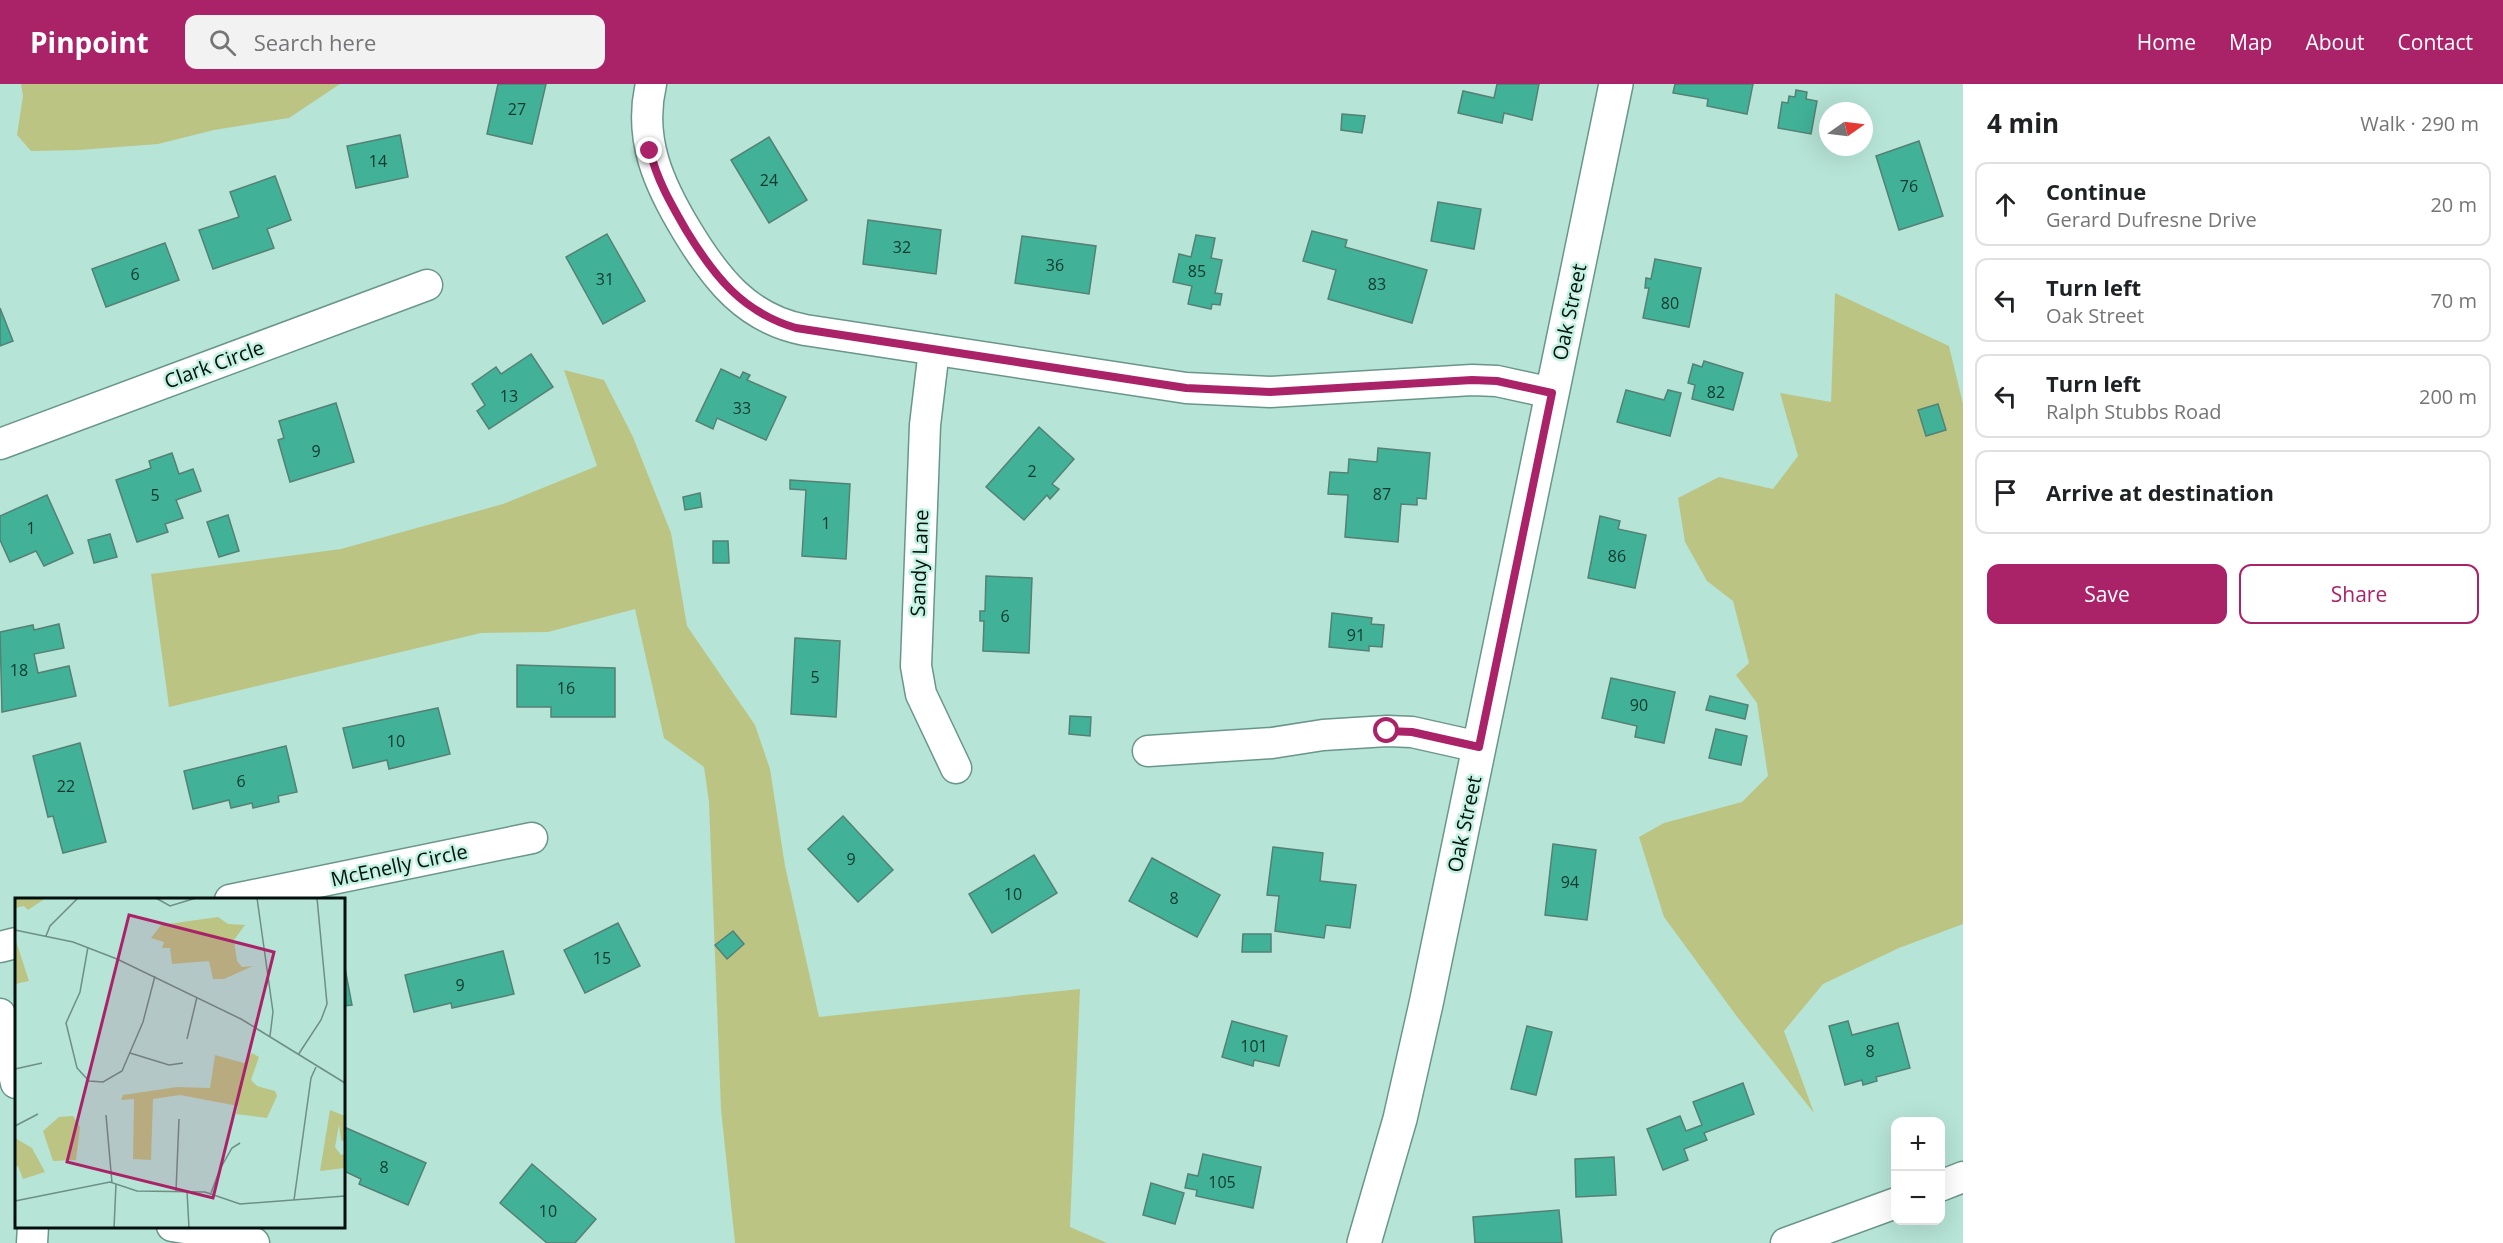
<!DOCTYPE html>
<meta charset="utf-8">
<style>
:root{--surface:#fff;--page:#f2f2f2;--text:#202124;--muted:#757577;--line:#e0e0e0;--accent:#aa2369}
body{margin:0;font-family:"Open Sans",sans-serif;background:var(--page);color:var(--text)}
.controls{position:absolute;right:18px;bottom:18px;display:grid;overflow:hidden;border-radius:12px;box-shadow:0 6px 24px #0002}
.controls button{width:54px;height:54px;display:grid;place-items:center;padding:0;border:0;border-bottom:2px solid var(--line);background:var(--surface);color:var(--text);font:30px sans-serif}
.compass{position:absolute;left:1819px;top:18px;width:54px;height:54px;border-radius:50%;background:var(--surface);box-shadow:0 6px 24px #0002;rotate:76deg}
.stop{position:absolute;width:18px;height:18px;margin:-14px;border:4px solid #aa2369;border-radius:50%;background:#fff}
.stop.end{background:#aa2369;border-color:#fff;box-shadow:0 2px 6px #0008}
.list{margin:0;padding:0;list-style:none}
h2{display:flex;justify-content:space-between;align-items:center;height:78px;margin:0;padding:0 24px;font-size:26px}
h2 small{font-size:20px;font-weight:400;color:var(--muted)}
.list li{display:grid;grid-template-columns:39px 1fr auto;gap:18px;align-items:center;box-sizing:border-box;height:84px;margin:0 12px 12px;padding:0 12px;border:2px solid var(--line);border-radius:12px}
.list b{display:block;font-size:22px;white-space:nowrap}
.list p{margin:0;font-size:20px;white-space:nowrap;color:var(--muted)}
.list em{font-size:20px;font-style:normal;color:var(--muted)}
.actions{display:flex;gap:12px;padding:18px 24px}
.actions a{flex:1;padding:14px 0;border:2px solid var(--accent);border-radius:12px;text-align:center;font-size:21px;color:var(--accent)}
.actions .main{background:var(--accent);color:#fff}
.icon{flex:none;width:33px;height:33px;fill:none;stroke:currentColor;stroke-width:2;stroke-linecap:round;stroke-linejoin:round}
.map{position:relative;flex:none;width:1963px;height:1159px;overflow:hidden}
header{display:flex;align-items:center;gap:36px;box-sizing:border-box;height:84px;padding:0 30px;background:var(--accent);color:#fff}
header strong{font-size:28px}
nav{display:flex;gap:33px;margin-inline-start:auto;font-size:21px}
.search{width:420px;height:54px;background:var(--page);display:flex;align-items:center;gap:15px;box-sizing:border-box;padding:0 21px;border-radius:12px;color:var(--muted);font-size:22px}
main{display:flex}
aside{flex:1;background:var(--surface)}
.map>svg:first-child{display:block}
.green{fill:#bcc484}
.building{fill:#41b298;stroke:#558074;stroke-width:1.5}
.lines{fill:none;stroke-linecap:round;stroke-linejoin:round}
.street-casing{stroke:#6a9689;stroke-width:33}
.secondary-casing{stroke:#6a9689;stroke-width:36}
.street{stroke:#fff;stroke-width:30}
.secondary{stroke:#fff;stroke-width:33}
.route{stroke:#aa2369;stroke-width:8}
.labels{text-anchor:middle;dominant-baseline:central;stroke-width:5;stroke-linejoin:round;paint-order:stroke}
.number-label{font-size:16px;fill:#11382f}
.street-label{font-size:20px;fill:#01100c;stroke:#c3f2e3}
.inset-road{fill:none;stroke:#6e8f85;stroke-width:1.5}
.view{fill:#aa2369;fill-opacity:0.15;stroke:#aa2369;stroke-width:3}
.inset-edge{fill:none;stroke:#01100c;stroke-width:3}
</style>
<header>
<strong>Pinpoint</strong>
<div class="search"><svg class="icon" aria-label="search" viewBox="0 0 24 24"><circle cx="10" cy="10" r="6"/><path d="M15 15l6 6"/></svg>Search here</div>
<nav><a>Home</a><a>Map</a><a>About</a><a>Contact</a></nav>
</header>
<main>
<div class="map">
<svg width="1963" height="1159" viewBox="0 0 1963 1159">
<rect width="100%" height="100%" fill="#b6e4d6"/>
<g class="green">
<path d="M21,0H340L289,34L214,46L158,60L79,66L31,67L17,51L23,12Z"/>
<path d="M1835,209L1949,262L1963,320V840L1899,864L1823,900L1784,947L1814,1029L1738,934L1664,833L1639,753L1664,739L1742,718L1768,692L1757,619L1736,591L1749,579L1733,517L1707,497L1685,458L1678,414L1719,393L1773,405L1798,372L1780,309L1831,318Z"/>
<path d="M564,286L604,296L633,353L671,449L687,542L755,641L770,685L785,782L819,933L1080,905L1070,1143L1107,1159H735L721,1025L709,718L704,683L664,654L635,525L548,548L481,549L169,623L151,490L341,465L503,420L597,382Z"/>
</g>
<g class="building">
<path d="M498,0H546L532,60L487,50Z"/>
<path d="M1497,0H1539L1532,36L1504,29L1502,39L1458,29L1463,7L1494,14Z"/>
<path d="M1675,0H1753L1747,30L1707,22L1708,15L1673,9Z"/>
<path d="M1796,6L1807,8L1806,15L1817,17L1811,50L1778,44L1782,18L1788,19L1789,12L1795,13Z"/>
<path d="M1342,30L1365,32L1362,49L1341,46Z"/>
<path d="M400,51L408,93L356,104L347,62Z"/>
<path d="M769,53L807,116L769,139L731,76Z"/>
<path d="M1919,57L1943,132L1899,146L1876,72Z"/>
<path d="M275,92L291,136L267,145L274,164L213,185L199,146L239,133L230,108Z"/>
<path d="M1438,118L1481,125L1474,165L1431,157Z"/>
<path d="M868,136L941,146L936,190L863,180Z"/>
<path d="M1312,147L1347,156L1345,163L1427,186L1412,239L1328,215L1336,186L1303,177Z"/>
<path d="M607,150L645,217L603,240L566,173Z"/>
<path d="M1196,151L1215,154L1211,174L1222,176L1215,209L1222,210L1220,221L1212,220L1211,225L1188,220L1192,202L1173,198L1179,170L1191,173Z"/>
<path d="M1022,152L1096,162L1089,210L1015,199Z"/>
<path d="M165,159L179,196L106,223L92,185Z"/>
<path d="M1655,175L1701,184L1689,243L1643,234L1649,204H1645L1646,194L1651,195Z"/>
<path d="M0,224L13,257L0,262Z"/>
<path d="M531,270L553,303L489,345L477,327L485,321L472,300L496,283L501,290Z"/>
<path d="M1704,277L1743,289L1733,326L1692,315L1695,301L1688,299L1693,280L1702,283Z"/>
<path d="M721,285L740,294L743,288L750,291L747,296L786,313L766,356L717,334L713,345L696,337Z"/>
<path d="M1626,306L1664,316L1668,306L1681,309L1670,352L1617,338Z"/>
<path d="M336,319L354,378L290,398L278,356L284,354L279,337Z"/>
<path d="M1938,320L1946,346L1926,352L1918,326Z"/>
<path d="M1039,343L1074,375L1052,400L1059,405L1050,415L1047,411L1024,436L986,403Z"/>
<path d="M1378,364L1430,369L1426,415L1417,414V421L1401,420L1398,458L1345,453L1348,411L1328,410L1330,388L1348,389L1349,375L1377,378Z"/>
<path d="M172,369L179,390L193,385L201,407L176,416L183,434L165,440L168,448L137,458L116,396L151,384L149,377Z"/>
<path d="M790,396L850,400L846,475L802,472L806,406L790,405Z"/>
<path d="M700,409L702,423L685,426L683,413Z"/>
<path d="M47,411L73,469L44,482L36,467L10,478L0,456V432Z"/>
<path d="M228,431L239,467L219,473L207,438Z"/>
<path d="M1600,432L1620,437L1618,445L1646,451L1635,504L1588,494Z"/>
<path d="M110,450L117,473L94,479L88,456Z"/>
<path d="M713,457H728L729,479H713Z"/>
<path d="M986,492L1032,494L1029,569L983,567L984,537H980V527H985Z"/>
<path d="M1332,529L1372,534L1371,540L1384,541L1382,563L1369,562V567L1329,563Z"/>
<path d="M59,540L64,564L34,570L38,589L69,582L76,612L2,628L0,548L33,541L34,546Z"/>
<path d="M795,554L840,557L836,633L791,630Z"/>
<path d="M517,581L615,584V633H551V623H517Z"/>
<path d="M1611,594L1675,608L1664,659L1635,653L1637,642L1602,634Z"/>
<path d="M1710,612L1748,621L1745,635L1706,626Z"/>
<path d="M438,624L450,670L389,685L387,676L353,684L343,644Z"/>
<path d="M1070,632L1091,633L1090,652L1069,650Z"/>
<path d="M1716,645L1747,652L1741,681L1709,674Z"/>
<path d="M80,659L106,758L63,769L53,732L48,733L33,672Z"/>
<path d="M286,662L297,708L278,712L279,718L253,724L252,719L231,724L229,716L193,725L184,687Z"/>
<path d="M843,732L893,786L858,818L808,765Z"/>
<path d="M1553,760L1596,766L1587,836L1545,831Z"/>
<path d="M1273,763L1323,769L1320,797L1356,801L1350,844L1326,841L1324,854L1275,847L1279,812L1267,811Z"/>
<path d="M1034,771L1057,809L992,849L969,810Z"/>
<path d="M1152,774L1220,811L1197,853L1129,817Z"/>
<path d="M618,839L640,882L585,909L564,866Z"/>
<path d="M733,847L744,860L727,875L715,861Z"/>
<path d="M1243,850H1271V868H1242Z"/>
<path d="M503,867L514,910L452,924L451,919L414,928L405,891Z"/>
<path d="M344,879L352,921L344,922Z"/>
<path d="M1232,937L1287,952L1279,982L1254,976L1253,982L1222,973Z"/>
<path d="M1848,937L1852,951L1898,939L1910,984L1876,993L1877,997L1863,1001L1862,996L1845,1001L1829,942Z"/>
<path d="M1527,942L1552,948L1536,1011L1511,1005Z"/>
<path d="M1743,999L1754,1030L1704,1049L1707,1056L1684,1065L1688,1076L1663,1086L1647,1045L1680,1032L1686,1047L1702,1041L1693,1018Z"/>
<path d="M344,1043L426,1079L408,1121L359,1100L361,1095L344,1087Z"/>
<path d="M1203,1070L1261,1083L1253,1124L1196,1112L1197,1106L1185,1104L1188,1090L1198,1092Z"/>
<path d="M1614,1073L1616,1111L1576,1113L1575,1075Z"/>
<path d="M532,1080L596,1135L575,1159H547L500,1119Z"/>
<path d="M1151,1099L1184,1109L1175,1140L1143,1131Z"/>
<path d="M1559,1126L1562,1159H1475L1473,1133Z"/>
</g>
<g class="lines">
<g class="street-casing">
<g id="street">
<path d="M651,0C638,55 659,101 687,147C716,195 747,235 805,246L1186,304L1270,308L1472,296L1497,297L1552,309"/>
<path d="M934,266L925,341L916,582L921,610L956,684"/>
<path d="M0,360L427,201"/>
<path d="M1148,667L1272,659L1323,651L1387,647L1412,648L1479,663"/>
<path d="M230,816L532,754"/>
<path d="M0,863L16,859"/>
<path d="M0,930L16,999"/>
<path d="M1940,1102L1963,1093"/>
<path d="M172,1142L211,1148L254,1159"/>
<path d="M32,1159L33,1142"/>
<path d="M1786,1159L1896,1119"/>
</g>
</g>
<g class="secondary-casing">
<path id="secondary" d="M1364,1159L1400,1035L1426,920L1616,0"/>
</g>
<use href="#street" class="street"/>
<use href="#secondary" class="secondary"/>
</g>
<g class="lines">
<path class="route" d="M650,67C657,96 671,120 686,146C714,192 742,228 796,244L1186,304L1270,308L1472,296L1497,297L1552,309L1479,663L1412,648L1387,647"/>
</g>
<g class="labels">
<g class="number-label">
<text x="517" y="25">27</text>
<text x="378" y="77">14</text>
<text x="769" y="96">24</text>
<text x="1909" y="102">76</text>
<text x="902" y="163">32</text>
<text x="1055" y="181">36</text>
<text x="1197" y="187">85</text>
<text x="135" y="190">6</text>
<text x="605" y="195">31</text>
<text x="1377" y="200">83</text>
<text x="1670" y="219">80</text>
<text x="1716" y="308">82</text>
<text x="509" y="312">13</text>
<text x="742" y="324">33</text>
<text x="316" y="367">9</text>
<text x="1032" y="387">2</text>
<text x="1382" y="410">87</text>
<text x="155" y="411">5</text>
<text x="826" y="439">1</text>
<text x="31" y="444">1</text>
<text x="1617" y="472">86</text>
<text x="1005" y="532">6</text>
<text x="1356" y="551">91</text>
<text x="19" y="586">18</text>
<text x="815" y="593">5</text>
<text x="566" y="604">16</text>
<text x="1639" y="621">90</text>
<text x="396" y="657">10</text>
<text x="241" y="697">6</text>
<text x="66" y="702">22</text>
<text x="851" y="775">9</text>
<text x="1570" y="798">94</text>
<text x="1013" y="810">10</text>
<text x="1174" y="814">8</text>
<text x="602" y="874">15</text>
<text x="460" y="901">9</text>
<text x="1254" y="962">101</text>
<text x="1870" y="967">8</text>
<text x="384" y="1083">8</text>
<text x="1222" y="1098">105</text>
<text x="548" y="1127">10</text>
</g>
<g class="street-label">
<text transform="translate(1569 228) rotate(-78)">Oak Street</text>
<text transform="translate(214 280) rotate(-20)">Clark Circle</text>
<text transform="translate(919 479) rotate(-88)">Sandy Lane</text>
<text transform="translate(1464 740) rotate(-78)">Oak Street</text>
<text transform="translate(399 781) rotate(-12)">McEnelly Circle</text>
</g>
</g>
<g transform="translate(15 814)">
<rect width="330" height="330" fill="#b6e4d6"/>
<path d="M0,0H31L13,12L9,8L0,10ZM203,19L213,26L230,27L219,42L222,63L227,69L238,68L209,81H198L194,63L157,66L155,50H147L149,44L136,40L146,27ZM0,40L14,83L0,86ZM237,155L244,159L236,182L242,188L260,193L262,198L252,220L221,216L223,208L165,197L138,201L136,262L118,261L119,201L106,202L108,197L162,189L195,190L200,157L229,165ZM315,212L330,218V244L326,242L324,227L320,249L326,257L330,256V270L305,273ZM58,218L65,229L61,262L38,263L28,233L44,219ZM0,240L17,250L30,274L8,281L3,268L0,269Z" fill="#bcc484"/>
<path class="inset-road" d="M141,0L155,8L181,0M242,0L258,114L255,138M0,32L58,44L102,61L226,121L330,185M31,38L35,28L63,0M73,49L65,94L51,125L62,170L74,183L88,184L107,173L128,124L140,78M172,141L182,99M115,155L154,167L168,165M283,157L306,122L312,106L302,0M0,171L27,165M91,217L97,285M0,228L23,216M161,293L164,221M172,293L174,330M196,295L205,271L217,250L225,245M279,302L296,180L301,169M0,303L95,284L122,293L190,294L225,306L330,298M99,330L101,286"/>
<path class="view" d="M114,17L259,54L198,300L52,264Z"/>
<rect width="330" height="330" class="inset-edge"/>
</g>
</svg>
<div class="controls">
<button>+</button>
<button>−</button>
</div>
<svg class="compass" viewBox="-18 -18 36 36"><path d="M0-13l5 13h-10z" fill="#e53935"/><path d="M0 13l5-13h-10z" fill="#757577"/></svg>
<div class="stop" style="left:1387px;top:647px"></div>
<div class="stop end" style="left:650px;top:67px"></div>
</div>
<aside>
<h2>4 min<small>Walk · 290 m</small></h2>
<ul class="list">
<li><svg class="icon" aria-label="ahead" viewBox="0 0 24 24"><path d="M12 20V5M6 11l6-6 6 6"/></svg><div><b>Continue</b><p>Gerard Dufresne Drive</p></div><em>20 m</em></li>
<li><svg class="icon" aria-label="left" viewBox="0 0 24 24"><path d="M17 20v-9H6M10 6l-5 5 5 5"/></svg><div><b>Turn left</b><p>Oak Street</p></div><em>70 m</em></li>
<li><svg class="icon" aria-label="left" viewBox="0 0 24 24"><path d="M17 20v-9H6M10 6l-5 5 5 5"/></svg><div><b>Turn left</b><p>Ralph Stubbs Road</p></div><em>200 m</em></li>
<li><svg class="icon" aria-label="arrive" viewBox="0 0 24 24"><path d="M6 21V4h12l-3 4 3 4H6"/></svg><div><b>Arrive at destination</b></div></li>
</ul>
<div class="actions"><a class="main">Save</a><a>Share</a></div>
</aside>
</main>
